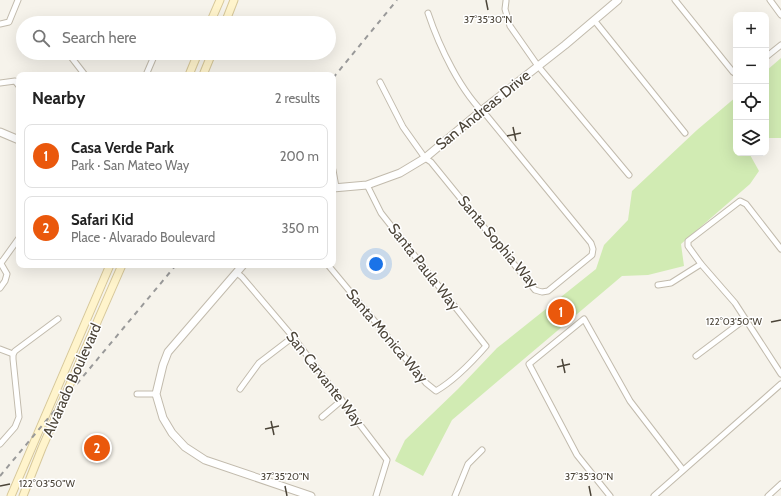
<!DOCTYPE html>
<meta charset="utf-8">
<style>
:root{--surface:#fff;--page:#f2f2f2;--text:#222;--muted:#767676;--line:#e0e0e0;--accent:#ea580c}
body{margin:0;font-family:Cabin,sans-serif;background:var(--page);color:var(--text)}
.controls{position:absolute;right:12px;top:12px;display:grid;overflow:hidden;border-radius:8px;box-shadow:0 4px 16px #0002}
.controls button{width:36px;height:36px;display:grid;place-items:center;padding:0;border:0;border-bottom:1px solid var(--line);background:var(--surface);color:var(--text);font:20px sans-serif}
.you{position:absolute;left:376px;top:264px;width:14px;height:14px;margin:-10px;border:3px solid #fff;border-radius:50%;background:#1a73e8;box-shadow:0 0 0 6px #1a73e833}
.badge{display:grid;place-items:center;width:26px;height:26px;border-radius:50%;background:var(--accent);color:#fff;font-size:13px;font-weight:700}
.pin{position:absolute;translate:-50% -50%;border:2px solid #fff;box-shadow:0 1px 4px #0006}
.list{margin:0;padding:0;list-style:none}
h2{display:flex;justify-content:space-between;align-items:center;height:52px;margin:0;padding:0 16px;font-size:17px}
h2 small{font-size:13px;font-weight:400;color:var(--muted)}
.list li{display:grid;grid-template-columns:26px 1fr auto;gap:12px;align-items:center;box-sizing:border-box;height:64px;margin:0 8px 8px;padding:0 8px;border:1px solid var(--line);border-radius:8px}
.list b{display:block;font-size:15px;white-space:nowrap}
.list p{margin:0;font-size:13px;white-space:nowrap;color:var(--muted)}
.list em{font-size:13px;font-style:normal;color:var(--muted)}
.icon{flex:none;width:22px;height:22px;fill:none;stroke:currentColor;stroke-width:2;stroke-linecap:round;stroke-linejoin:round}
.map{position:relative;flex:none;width:781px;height:496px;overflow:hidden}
.search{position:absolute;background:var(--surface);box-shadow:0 4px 16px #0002;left:16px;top:16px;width:320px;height:44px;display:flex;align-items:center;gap:10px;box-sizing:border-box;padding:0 14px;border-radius:22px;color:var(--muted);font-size:15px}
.panel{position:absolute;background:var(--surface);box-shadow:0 4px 16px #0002;left:16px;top:72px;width:320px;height:196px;border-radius:8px}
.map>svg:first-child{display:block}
.green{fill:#d1ebb3}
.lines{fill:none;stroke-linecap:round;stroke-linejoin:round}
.minor-casing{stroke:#c2bbad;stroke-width:7}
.tertiary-casing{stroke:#c2bbad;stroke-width:9}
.secondary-casing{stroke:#d7c89a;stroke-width:9}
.minor{stroke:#fff;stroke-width:5}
.tertiary{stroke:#fff;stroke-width:7}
.secondary{stroke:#fff4cc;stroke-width:7}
.rail{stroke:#999;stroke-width:2;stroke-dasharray:5 5;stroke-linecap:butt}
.ticks{fill:none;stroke:#4b4438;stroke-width:1.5}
.labels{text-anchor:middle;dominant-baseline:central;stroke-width:3;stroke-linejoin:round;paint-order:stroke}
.street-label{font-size:15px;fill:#4b4438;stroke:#fff}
.ticks-label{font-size:10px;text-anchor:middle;fill:#4b4438;stroke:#fff;stroke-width:3;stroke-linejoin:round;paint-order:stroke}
</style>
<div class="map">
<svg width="781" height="496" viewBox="0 0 781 496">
<rect width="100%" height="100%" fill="#f6f3eb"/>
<g class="green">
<path d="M781,58V138H766V71Z"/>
<path d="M736,97V153H749L759,171L750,184L681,244L684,266L648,275L622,276L452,420L423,476L395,461L405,440L458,389L497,348L596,269L604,245L628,220L632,191L697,130Z"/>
</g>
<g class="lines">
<g class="minor-casing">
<g id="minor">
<path d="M675,0L733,72L736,74"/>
<path d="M770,0L781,15"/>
<path d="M506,1L505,9L510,26L538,66L629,175"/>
<path d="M594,20L685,133"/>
<path d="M72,23L73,21"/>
<path d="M0,24L9,22L18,0"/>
<path d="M68,53L85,75"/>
<path d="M766,57L781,45"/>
<path d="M146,75L155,54"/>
<path d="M380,82L403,127L425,158L431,162L535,290L542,292L548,291L592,255L593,249L591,243L487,116C461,93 439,46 428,13"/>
<path d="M0,83L15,81L19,86"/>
<path d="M333,170L336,187"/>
<path d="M781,249L746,204L740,201L688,241V246L701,264L735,303L781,374"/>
<path d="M0,262L7,274L5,281L0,288"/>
<path d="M1,263L19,238"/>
<path d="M328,265L426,383L436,391C455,380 472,362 486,346L381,213L367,185"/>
<path d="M237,273L242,277L293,337L387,460L376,496"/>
<path d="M658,285L671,283L701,264"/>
<path d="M0,349L13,354L15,351L58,319"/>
<path d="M696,356L744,320"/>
<path d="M240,389L259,363L293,337"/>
<path d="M137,394H156"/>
<path d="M322,417L342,400"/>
<path d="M0,444L15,427L19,417L13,359V354"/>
<path d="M455,496L468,464L482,450"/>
<path d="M610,496L577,455L529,364L584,319L630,401L683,470"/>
<path d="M654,496L781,384"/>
<path d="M768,496L781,484"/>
</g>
</g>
<g class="tertiary-casing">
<g id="tertiary">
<path d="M0,132L19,140"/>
<path d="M333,188L367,185L400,173L425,158L481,111L565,45L618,0"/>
<path d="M243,265L168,352L163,365L156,394L163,418L172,433L185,447L205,460L311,496"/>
</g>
</g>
<g class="secondary-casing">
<g id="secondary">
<path d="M210,23L220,0"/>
<path d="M225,23L234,0"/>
<path d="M189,75L198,53"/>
<path d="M203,75L212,53"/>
<path d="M11,496L110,265"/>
<path d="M23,496L42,448L122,265"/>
</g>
</g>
<use href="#minor" class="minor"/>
<use href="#tertiary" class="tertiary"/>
<use href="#secondary" class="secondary"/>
<g class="rail">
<path d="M333,78L397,0"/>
<path d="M0,476L176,265"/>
</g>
</g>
<path class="ticks" d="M486,0L488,10M513,127L516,141M507,136L521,133M771,322L781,320M562,359L565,373M557,367L570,364M271,421L274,435M265,429L279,426M0,486L10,484M285,486L287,496M589,486L591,496"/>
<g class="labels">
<g class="street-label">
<text transform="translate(483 110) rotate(-39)">San Andreas Drive</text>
<text transform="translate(498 242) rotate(50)">Santa Sophia Way</text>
<text transform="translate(424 267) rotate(52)">Santa Paula Way</text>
<text transform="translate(387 336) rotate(50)">Santa Monica Way</text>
<text transform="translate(325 379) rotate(52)">San Carvante Way</text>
<text transform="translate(72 380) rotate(-66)">Alvarado Boulevard</text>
</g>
</g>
<g class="ticks-label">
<text x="488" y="23">37°35'30"N</text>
<text x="734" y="325">122°03'50"W</text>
<text x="285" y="480">37°35'20"N</text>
<text x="589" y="480">37°35'30"N</text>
<text x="47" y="487">122°03'50"W</text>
</g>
</svg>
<div class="controls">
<button>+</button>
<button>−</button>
<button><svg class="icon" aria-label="locate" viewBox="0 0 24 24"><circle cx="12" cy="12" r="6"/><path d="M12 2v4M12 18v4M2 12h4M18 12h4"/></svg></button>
<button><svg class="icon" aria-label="layers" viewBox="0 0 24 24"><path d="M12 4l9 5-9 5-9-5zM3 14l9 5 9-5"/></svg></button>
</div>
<div class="you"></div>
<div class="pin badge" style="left:561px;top:312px">1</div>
<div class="pin badge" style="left:97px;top:448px">2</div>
<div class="search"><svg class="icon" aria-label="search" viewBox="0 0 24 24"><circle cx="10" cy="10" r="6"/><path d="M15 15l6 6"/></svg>Search here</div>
<section class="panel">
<h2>Nearby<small>2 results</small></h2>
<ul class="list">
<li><span class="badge">1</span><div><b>Casa Verde Park</b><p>Park · San Mateo Way</p></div><em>200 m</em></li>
<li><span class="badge">2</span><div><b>Safari Kid</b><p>Place · Alvarado Boulevard</p></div><em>350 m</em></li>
</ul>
</section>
</div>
